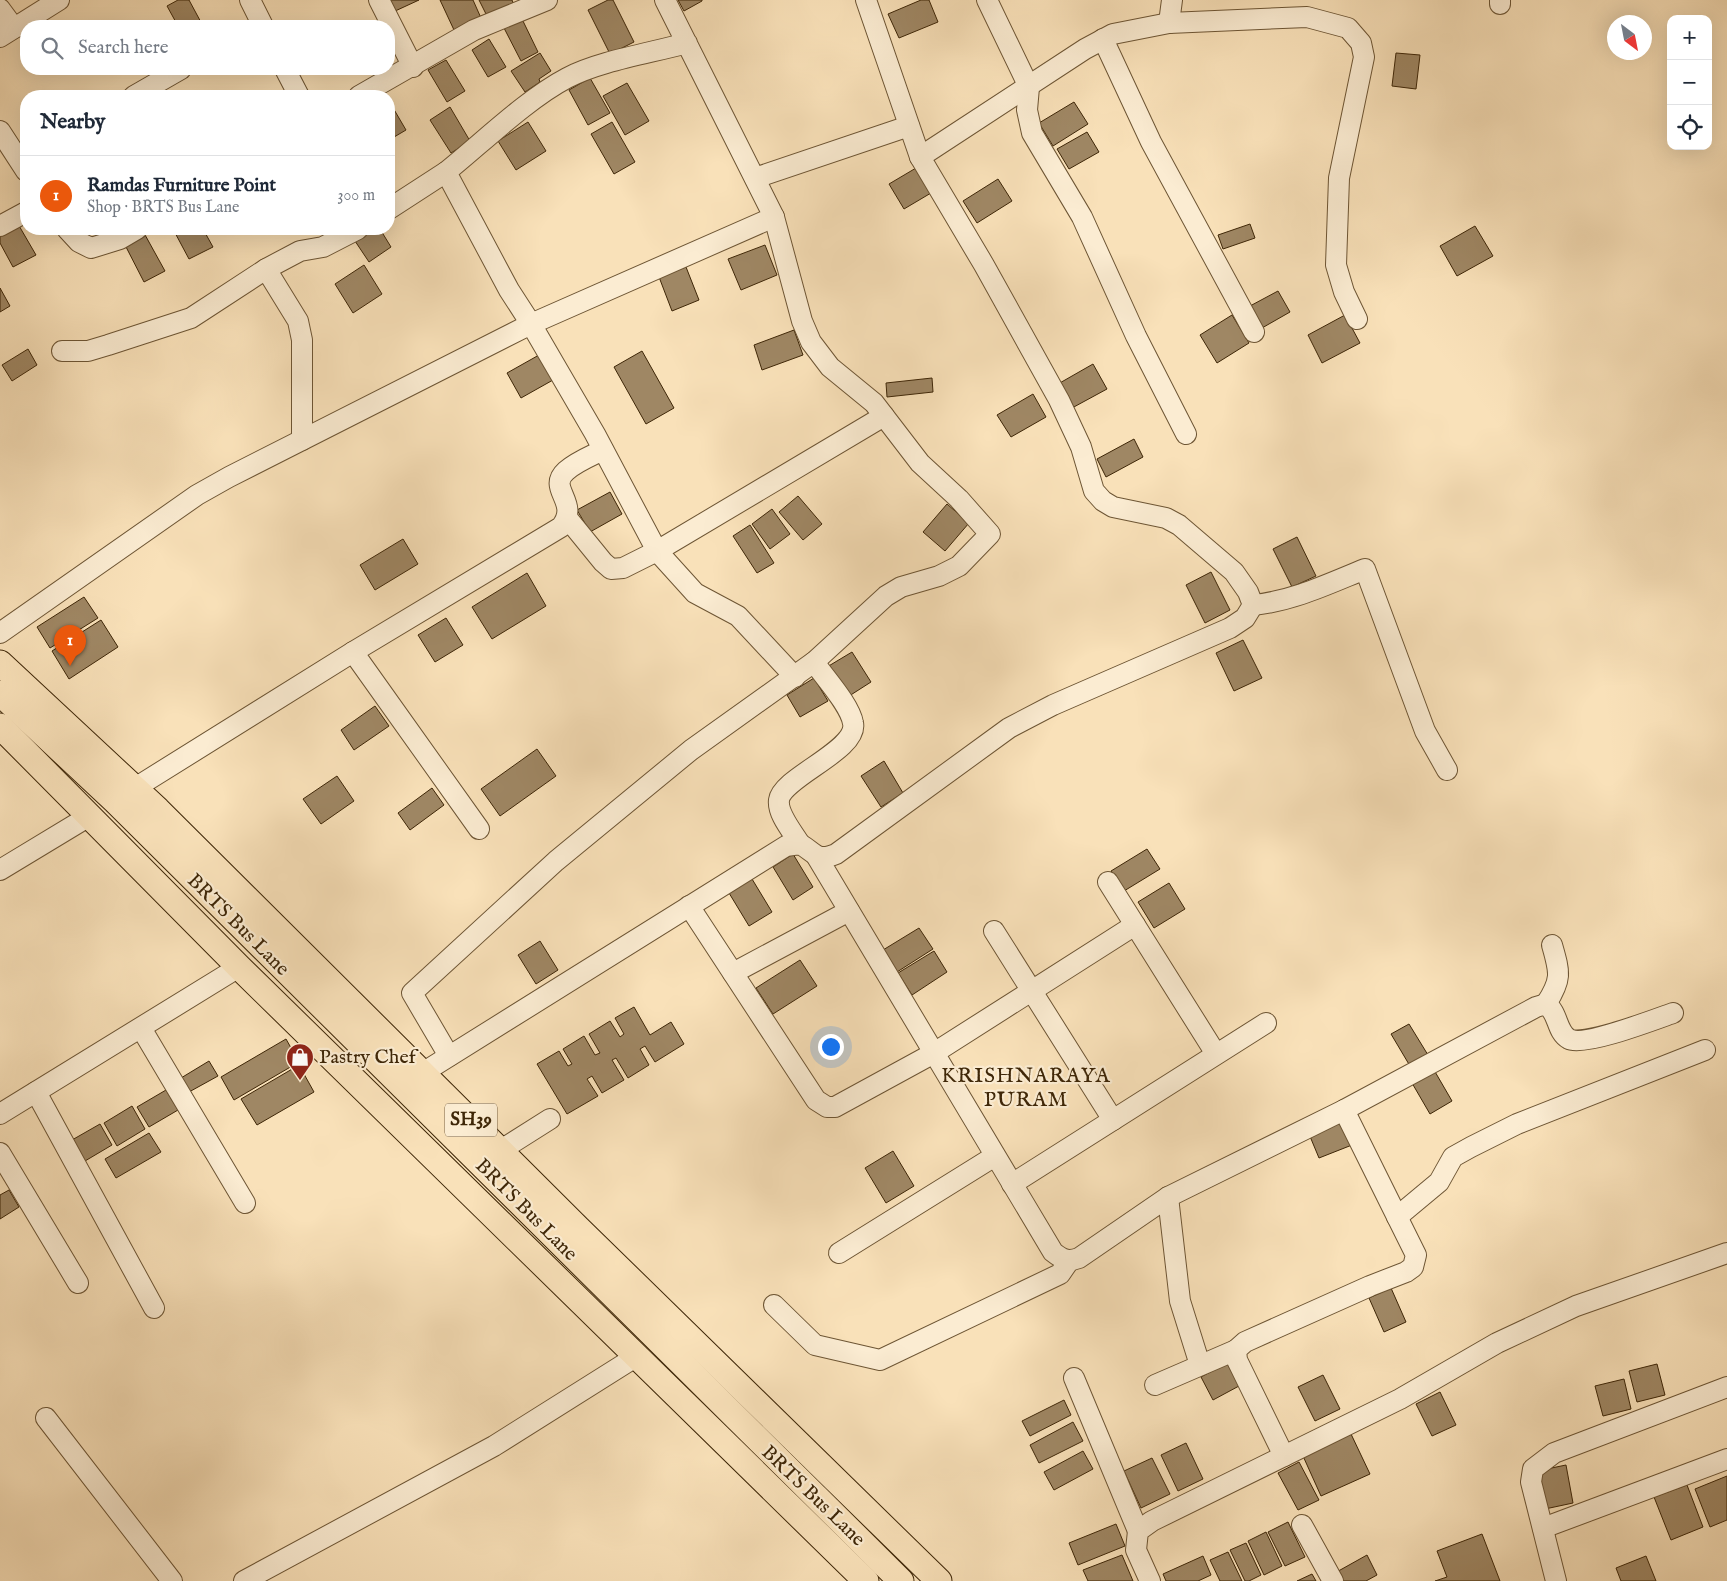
<!DOCTYPE html>
<meta charset="utf-8">
<style>
:root{--surface:#fff;--page:#f2f2f3;--text:#1f2937;--muted:#747a83;--line:#e0e1e3;--accent:#ea580c}
body{margin:0;font-family:"IM FELL English",serif;background:var(--page);color:var(--text)}
.controls{position:absolute;right:15px;top:15px;display:grid;overflow:hidden;border-radius:10px;box-shadow:0 5px 20px #0002}
.controls button{width:45px;height:45px;display:grid;place-items:center;padding:0;border:0;border-bottom:1px solid var(--line);background:var(--surface);color:var(--text);font:25px sans-serif}
.compass{position:absolute;left:1607px;top:15px;width:45px;height:45px;border-radius:50%;background:var(--surface);box-shadow:0 5px 20px #0002;rotate:148deg}
.you{position:absolute;left:830px;top:1046px;width:18px;height:18px;margin:-12px;border:4px solid #fff;border-radius:50%;background:#1a73e8;box-shadow:0 0 0 8px #1a73e833}
.badge{display:grid;place-items:center;width:32px;height:32px;border-radius:50%;background:var(--accent);color:#fff;font-size:16px;font-weight:700}
.pin{position:absolute;translate:-50% -41px;filter:drop-shadow(0 1px 2px #0008)}
.pin::after{content:'';position:absolute;top:26px;width:18px;height:15px;background:inherit;clip-path:polygon(0 0,100% 0,50% 100%)}
.list{margin:0;padding:0;list-style:none}
h2{display:flex;justify-content:space-between;align-items:center;height:65px;margin:0;padding:0 20px;font-size:21px}
h2 small{font-size:16px;font-weight:400;color:var(--muted)}
.list li{display:grid;grid-template-columns:32px 1fr auto;gap:15px;align-items:center;box-sizing:border-box;height:80px;padding:0 20px;border-top:1px solid var(--line)}
.list b{display:block;font-size:19px;white-space:nowrap}
.list p{margin:0;font-size:16px;white-space:nowrap;color:var(--muted)}
.list em{font-size:16px;font-style:normal;color:var(--muted)}
.icon{flex:none;width:28px;height:28px;fill:none;stroke:currentColor;stroke-width:2;stroke-linecap:round;stroke-linejoin:round}
.map{position:relative;flex:none;width:1727px;height:1581px;overflow:hidden}
.search{position:absolute;background:var(--surface);box-shadow:0 5px 20px #0002;left:20px;top:20px;width:375px;height:55px;display:flex;align-items:center;gap:12px;box-sizing:border-box;padding:0 18px;border-radius:20px;color:var(--muted);font-size:19px}
.panel{position:absolute;background:var(--surface);box-shadow:0 5px 20px #0002;left:20px;top:90px;width:375px;height:145px;border-radius:20px}
.map>svg:first-child{display:block}
.building{fill:#9f8764;stroke:#3e2607}
.lines{fill:none;stroke-linecap:round;stroke-linejoin:round}
.minor-casing{stroke:#6d5534;stroke-width:22}
.major-casing{stroke:#3e2607;stroke-width:27}
.minor{stroke:#fbecd2;stroke-width:20}
.major{stroke:#f9e1b9;stroke-width:25}
.labels{text-anchor:middle;dominant-baseline:central;stroke-width:4.5;stroke-linejoin:round;paint-order:stroke}
.shield{fill:#fbecd2;stroke:#776144;stroke-width:1}
.shield-label{font-size:19px;font-weight:bold;fill:#3e2607}
.street-label{font-size:20px;fill:#3e2607;stroke:#fbecd2}
.poi-label{font-size:20px;fill:#3e2607;stroke:#fbecd2;text-anchor:start}
.neighbourhood-label{font-size:21px;letter-spacing:1px;fill:#3e2607;stroke:#fbecd2}
</style>
<div class="map">
<svg width="1727" height="1581" viewBox="0 0 1727 1581">
<rect width="100%" height="100%" fill="#f9e1b9"/>
<filter id="stains"><feTurbulence type="fractalNoise" baseFrequency=".004" numOctaves="4"/><feColorMatrix values="0 0 0 0 .2 0 0 0 0 .09 0 0 0 0 .02 0 0 0 .5 -.17"/></filter>
<radialGradient id="worn" r=".72"><stop offset=".6" stop-color="#630" stop-opacity="0"/><stop offset="1" stop-color="#630" stop-opacity=".3"/></radialGradient>
<g class="building">
<path d="M178,0H189L203,26H178L167,6Z"/>
<path d="M387,0H419L393,12Z"/>
<path d="M440,0H473L481,18L454,30Z"/>
<path d="M479,0H512L514,5L488,18Z"/>
<path d="M608,0H613L634,42L610,54L588,10Z"/>
<path d="M678,0H702V1L684,11Z"/>
<path d="M921,0H929L938,22L899,38L888,14Z"/>
<path d="M522,19L538,52L521,61L504,28Z"/>
<path d="M489,39L506,67L488,77L472,50Z"/>
<path d="M540,53L551,71L539,79L540,82L525,92L511,71Z"/>
<path d="M1396,53L1420,55L1416,89L1392,86Z"/>
<path d="M446,60L465,91L447,102L428,70Z"/>
<path d="M590,78L610,113L588,125L569,90Z"/>
<path d="M627,83L649,121L625,135L603,96Z"/>
<path d="M389,101L406,130L389,140Z"/>
<path d="M1074,102L1088,124L1053,146L1039,123Z"/>
<path d="M450,107L470,141L451,153L430,120Z"/>
<path d="M528,122L546,151L516,170L498,141Z"/>
<path d="M612,122L635,162L614,174L591,134Z"/>
<path d="M1087,132L1099,152L1069,169L1057,149Z"/>
<path d="M916,168L931,193L904,209L889,184Z"/>
<path d="M998,179L1012,201L977,223L963,201Z"/>
<path d="M18,224L36,255L13,267L0,243V235Z"/>
<path d="M1250,224L1255,238L1223,249L1218,235Z"/>
<path d="M1475,226L1493,256L1457,276L1440,246Z"/>
<path d="M173,229H203L213,247L189,259Z"/>
<path d="M220,229H231L223,234Z"/>
<path d="M374,229H380L391,247L369,262L355,241Z"/>
<path d="M144,233L165,271L144,282L124,243Z"/>
<path d="M765,245L777,275L741,290L728,259Z"/>
<path d="M364,265L382,294L353,313L335,284Z"/>
<path d="M686,267L699,300L672,311L659,277Z"/>
<path d="M0,288L10,306L0,312Z"/>
<path d="M1278,291L1290,312L1262,328L1250,306Z"/>
<path d="M1232,315L1249,343L1217,363L1200,335Z"/>
<path d="M1345,315L1360,343L1322,363L1308,335Z"/>
<path d="M794,330L803,355L762,370L754,345Z"/>
<path d="M28,349L37,365L12,381L2,365Z"/>
<path d="M642,351L674,408L646,424L614,367Z"/>
<path d="M539,355L553,380L521,398L507,373Z"/>
<path d="M1093,364L1107,389L1072,408L1058,384Z"/>
<path d="M932,378L933,392L887,397L886,383Z"/>
<path d="M1033,394L1046,417L1011,437L997,415Z"/>
<path d="M1134,439L1143,457L1106,477L1097,459Z"/>
<path d="M610,492L622,514L590,532L577,510Z"/>
<path d="M798,496L822,524L803,540L779,512Z"/>
<path d="M947,504L969,523L945,551L923,532Z"/>
<path d="M772,509L790,534L770,549L752,524Z"/>
<path d="M750,525L774,563L757,573L733,536Z"/>
<path d="M1297,537L1316,576L1292,587L1273,549Z"/>
<path d="M403,539L418,564L375,590L360,565Z"/>
<path d="M1211,572L1230,610L1205,623L1186,585Z"/>
<path d="M527,573L546,606L492,639L472,607Z"/>
<path d="M84,597L98,618L50,648L37,627Z"/>
<path d="M446,618L463,645L435,662L418,635Z"/>
<path d="M101,620L118,647L69,679L52,651Z"/>
<path d="M1243,640L1262,678L1234,691L1216,653Z"/>
<path d="M852,652L871,682L846,698L827,667Z"/>
<path d="M814,678L828,701L800,717L787,695Z"/>
<path d="M375,706L389,726L354,750L341,730Z"/>
<path d="M537,749L556,776L500,816L481,789Z"/>
<path d="M884,761L903,793L881,807L861,776Z"/>
<path d="M337,776L354,801L321,824L303,799Z"/>
<path d="M432,788L444,805L410,830L398,813Z"/>
<path d="M1147,849L1160,869L1124,891L1111,871Z"/>
<path d="M793,854L813,887L793,900L773,867Z"/>
<path d="M749,874L772,912L749,926L726,888Z"/>
<path d="M1169,883L1185,909L1154,928L1138,902Z"/>
<path d="M919,928L933,949L897,972L883,950Z"/>
<path d="M540,941L558,970L536,984L518,955Z"/>
<path d="M934,951L947,972L912,995L898,973Z"/>
<path d="M800,960L817,986L773,1014L756,988Z"/>
<path d="M634,1007L650,1035L671,1022L684,1044L655,1062L645,1046L640,1049L649,1065L628,1078L616,1058L612,1060L624,1080L602,1093L592,1076L587,1079L598,1096L567,1114L537,1064L559,1051L568,1066L572,1064L563,1049L584,1036L595,1055L600,1053L589,1034L610,1021L620,1037L624,1034L615,1018Z"/>
<path d="M1409,1024L1428,1055L1410,1066L1391,1034Z"/>
<path d="M286,1039L299,1062L234,1100L221,1077Z"/>
<path d="M209,1061L218,1076L189,1092L181,1078Z"/>
<path d="M299,1065L314,1092L257,1125L241,1099Z"/>
<path d="M1434,1070L1452,1101L1430,1114L1412,1083Z"/>
<path d="M166,1090L178,1110L149,1127L137,1107Z"/>
<path d="M132,1106L145,1129L117,1146L104,1123Z"/>
<path d="M1342,1120L1352,1145L1319,1158L1309,1134Z"/>
<path d="M100,1124L112,1145L85,1161L72,1140Z"/>
<path d="M149,1133L161,1152L116,1178L105,1159Z"/>
<path d="M893,1151L914,1186L886,1203L865,1168Z"/>
<path d="M9,1190L19,1207L0,1219V1195Z"/>
<path d="M1391,1288L1406,1322L1384,1332L1369,1298Z"/>
<path d="M1227,1363L1239,1386L1213,1400L1201,1377Z"/>
<path d="M1657,1364L1665,1395L1637,1402L1629,1371Z"/>
<path d="M1323,1375L1340,1409L1315,1421L1298,1387Z"/>
<path d="M1624,1379L1631,1409L1603,1416L1595,1386Z"/>
<path d="M1440,1392L1456,1425L1432,1436L1416,1404Z"/>
<path d="M1064,1400L1071,1415L1030,1436L1022,1421Z"/>
<path d="M1073,1422L1083,1441L1039,1463L1030,1445Z"/>
<path d="M1351,1434L1370,1474L1321,1496L1303,1456Z"/>
<path d="M1186,1443L1203,1479L1178,1491L1161,1455Z"/>
<path d="M1083,1451L1093,1469L1054,1490L1044,1472Z"/>
<path d="M1152,1458L1170,1494L1141,1508L1124,1471Z"/>
<path d="M1299,1462L1319,1500L1298,1510L1278,1473Z"/>
<path d="M1566,1465L1573,1503L1545,1509L1537,1471Z"/>
<path d="M1727,1476V1520L1710,1527L1695,1489Z"/>
<path d="M1687,1485L1703,1527L1671,1540L1654,1497Z"/>
<path d="M1288,1522L1305,1557L1285,1566L1268,1532Z"/>
<path d="M1116,1524L1125,1546L1078,1565L1069,1543Z"/>
<path d="M1266,1532L1282,1566L1264,1575L1248,1541Z"/>
<path d="M1482,1534L1500,1581H1435L1447,1577L1437,1551Z"/>
<path d="M1246,1543L1261,1575L1249,1581H1245L1230,1550Z"/>
<path d="M1228,1552L1242,1581H1220L1210,1560Z"/>
<path d="M1122,1555L1133,1581H1088L1083,1570Z"/>
<path d="M1367,1555L1377,1575L1366,1581H1336L1333,1574Z"/>
<path d="M1203,1556L1211,1575L1198,1581H1166L1163,1574Z"/>
<path d="M1646,1556L1656,1581H1621L1616,1568Z"/>
<path d="M1312,1574L1316,1581H1297Z"/>
</g>
<g class="lines">
<g class="minor-casing">
<g id="minor">
<path d="M250,0L263,26"/>
<path d="M379,0L413,67"/>
<path d="M665,0L774,217L531,324L509,290L446,172C482,143 527,99 567,78C599,61 651,53 687,43"/>
<path d="M866,0L920,157"/>
<path d="M987,0L1029,87L1027,110L1032,133L1082,217L1136,336L1186,434"/>
<path d="M1500,4V0"/>
<path d="M0,9L14,28"/>
<path d="M1169,23L1172,0"/>
<path d="M0,37L59,0"/>
<path d="M1103,39L1151,142L1254,332"/>
<path d="M285,69L299,96"/>
<path d="M134,96L181,69"/>
<path d="M359,96L474,30L547,0"/>
<path d="M0,131L26,171"/>
<path d="M755,178L909,126"/>
<path d="M389,209L446,172"/>
<path d="M0,226L26,212"/>
<path d="M67,229L79,242L91,248L120,239L137,229"/>
<path d="M266,269L298,321L302,340V440"/>
<path d="M62,351H88L108,345L191,318L266,269L300,251L323,247L358,229"/>
<path d="M568,519L603,562L611,569L623,568L657,551L884,416"/>
<path d="M1253,605C1293,601 1328,584 1365,569L1425,731L1447,770"/>
<path d="M0,633L197,495L229,477L531,324L595,434L657,551L695,593L738,616L795,677"/>
<path d="M353,652L479,829"/>
<path d="M135,788L353,652L561,527C581,502 546,489 566,471C576,462 591,456 603,450"/>
<path d="M800,844C793,832 777,814 779,800C782,777 859,750 853,723C850,705 825,678 814,662"/>
<path d="M817,857L1053,1252C1063,1260 1068,1262 1079,1258L1168,1197L1344,1110L1536,1007L1546,1004C1559,1013 1556,1032 1569,1039C1583,1047 1656,1019 1673,1013"/>
<path d="M0,870L91,815"/>
<path d="M1108,882L1216,1054"/>
<path d="M689,906L816,1100L827,1107H835L934,1053L1135,925"/>
<path d="M994,931L1113,1120"/>
<path d="M733,973L849,911"/>
<path d="M1546,1004C1562,979 1560,973 1552,945"/>
<path d="M141,1028L245,1203"/>
<path d="M449,1056L412,993L556,861L691,750L814,662L886,596L901,587L939,576L959,566L990,534L959,499L920,463L874,403L830,367L811,342L802,321L774,217"/>
<path d="M424,1072L786,846L800,844C816,853 816,862 836,854L1009,728L1053,705L1230,628L1245,618L1253,605L1248,592L1234,572L1179,525L1166,518L1113,507L1103,501L1094,491L1081,447L1059,400L984,265L920,157L1085,49L1113,34L1169,23L1307,17L1348,28L1361,43L1364,57L1339,178L1336,265L1344,292L1357,319"/>
<path d="M36,1092L154,1308"/>
<path d="M0,1114L239,967"/>
<path d="M501,1150L550,1119"/>
<path d="M0,1153L78,1283"/>
<path d="M1012,1184L1266,1023"/>
<path d="M1168,1197L1180,1301L1200,1365"/>
<path d="M1397,1217L1439,1182L1453,1157L1471,1147L1517,1124L1705,1050"/>
<path d="M839,1253L995,1156"/>
<path d="M774,1305L815,1345L880,1360L1060,1274L1069,1261"/>
<path d="M1074,1378L1138,1531"/>
<path d="M1155,1385L1236,1350"/>
<path d="M46,1418L172,1581"/>
<path d="M1284,1456L1237,1360L1236,1350L1245,1342L1370,1286L1406,1272L1413,1267L1416,1255L1344,1110"/>
<path d="M1302,1525L1333,1581"/>
<path d="M1543,1528L1727,1459"/>
<path d="M244,1581L494,1446L637,1356"/>
<path d="M1150,1581L1136,1550L1138,1531L1152,1521L1400,1399L1497,1343L1576,1306L1727,1253"/>
<path d="M1556,1581L1531,1482L1533,1469L1554,1453L1727,1387"/>
</g>
</g>
<g class="major-casing">
<g id="major">
<path d="M0,663L158,810L578,1228L939,1581"/>
<path d="M0,693L115,801L901,1581"/>
<path d="M0,726L239,967L866,1581"/>
</g>
</g>
<use href="#minor" class="minor"/>
<use href="#major" class="major"/>
</g>
<defs>
<g id="shop-pin" transform="scale(1.4375)"><path d="M0 17L-7.5 6A9.5 9.5 0 1 1 7.5 6Z" fill="#8f2418" stroke="#fbecd2"/><path d="M-5-2.5h2.3a2.7 3.5 0 0 1 5.4 0H5L5.5 6h-11ZM-1.5-2.5h3a1.5 2.3 0 0 0-3 0Z" fill="#fff"/></g>
</defs>
<g fill-rule="evenodd">
<use href="#shop-pin" x="300" y="1057"/>
</g>
<g class="labels">
<rect class="shield" x="445" y="1103.5" width="52" height="33" rx="4"/>
<g class="shield-label">
<text x="471" y="1120">SH39</text>
</g>
<g class="street-label">
<text transform="translate(238 925) rotate(45)">BRTS Bus Lane</text>
<text transform="translate(526 1210) rotate(45)">BRTS Bus Lane</text>
<text transform="translate(813 1496) rotate(44)">BRTS Bus Lane</text>
</g>
<g class="poi-label">
<text x="319" y="1057">Pastry Chef</text>
</g>
<g class="neighbourhood-label">
<text x="1026" y="1076">KRISHNARAYA<tspan x="1026" dy="24">PURAM</tspan></text>
</g>
</g>
<rect width="100%" height="100%" filter="url(#stains)"/>
<rect width="100%" height="100%" fill="url(#worn)"/>
</svg>
<div class="controls">
<button>+</button>
<button>−</button>
<button><svg class="icon" aria-label="locate" viewBox="0 0 24 24"><circle cx="12" cy="12" r="6"/><path d="M12 2v4M12 18v4M2 12h4M18 12h4"/></svg></button>
</div>
<svg class="compass" viewBox="-18 -18 36 36"><path d="M0-13l5 13h-10z" fill="#e53935"/><path d="M0 13l5-13h-10z" fill="#747a83"/></svg>
<div class="you"></div>
<div class="pin badge" style="left:70px;top:666px">1</div>
<div class="search"><svg class="icon" aria-label="search" viewBox="0 0 24 24"><circle cx="10" cy="10" r="6"/><path d="M15 15l6 6"/></svg>Search here</div>
<section class="panel">
<h2>Nearby<small></small></h2>
<ul class="list">
<li><span class="badge">1</span><div><b>Ramdas Furniture Point</b><p>Shop · BRTS Bus Lane</p></div><em>300 m</em></li>
</ul>
</section>
</div>
